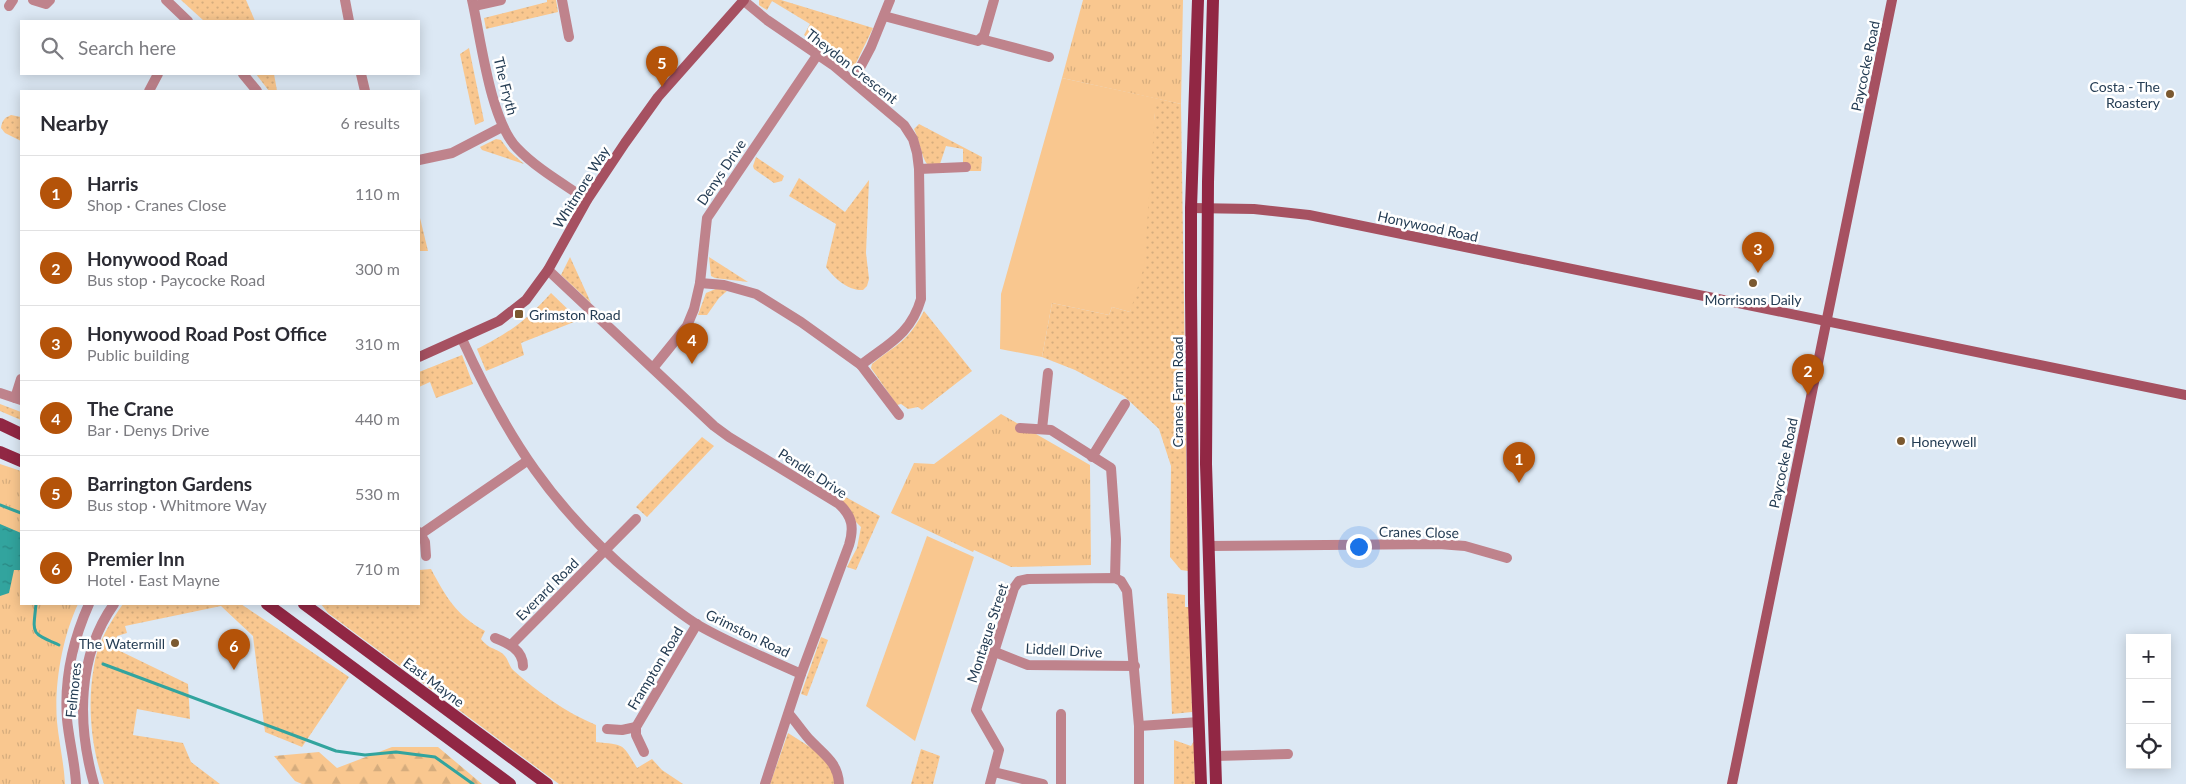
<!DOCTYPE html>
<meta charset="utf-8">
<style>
:root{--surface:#fff;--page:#f7f7f7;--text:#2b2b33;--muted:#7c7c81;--line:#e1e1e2;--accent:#b45309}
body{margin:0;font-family:Lato,sans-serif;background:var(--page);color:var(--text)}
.controls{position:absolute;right:15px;bottom:15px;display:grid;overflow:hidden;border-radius:0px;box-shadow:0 2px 12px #0003}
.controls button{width:45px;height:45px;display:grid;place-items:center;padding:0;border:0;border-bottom:1px solid var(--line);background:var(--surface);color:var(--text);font:25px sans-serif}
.you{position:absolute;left:1358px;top:546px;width:18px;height:18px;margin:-12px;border:4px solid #fff;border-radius:50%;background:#1a73e8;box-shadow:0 0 0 8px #1a73e833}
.badge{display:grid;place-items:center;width:32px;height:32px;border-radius:50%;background:var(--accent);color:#fff;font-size:16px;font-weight:700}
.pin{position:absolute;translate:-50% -41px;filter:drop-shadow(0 1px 2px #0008)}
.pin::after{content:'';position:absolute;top:26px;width:18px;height:15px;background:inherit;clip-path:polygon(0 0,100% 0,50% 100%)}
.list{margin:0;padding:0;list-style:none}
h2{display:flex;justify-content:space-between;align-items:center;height:65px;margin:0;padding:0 20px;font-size:21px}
h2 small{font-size:16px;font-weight:400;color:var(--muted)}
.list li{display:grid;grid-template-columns:32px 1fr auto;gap:15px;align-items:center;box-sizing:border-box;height:75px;padding:0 20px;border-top:1px solid var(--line)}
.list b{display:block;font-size:19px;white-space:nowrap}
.list p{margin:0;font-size:16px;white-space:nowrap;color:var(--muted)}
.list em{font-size:16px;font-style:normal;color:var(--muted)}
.icon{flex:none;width:28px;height:28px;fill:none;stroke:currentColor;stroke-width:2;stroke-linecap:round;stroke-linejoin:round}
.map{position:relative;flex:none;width:2186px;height:784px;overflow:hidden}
.search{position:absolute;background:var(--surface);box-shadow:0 2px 12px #0003;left:20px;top:20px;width:400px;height:55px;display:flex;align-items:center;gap:12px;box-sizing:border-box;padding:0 18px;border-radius:0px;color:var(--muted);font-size:19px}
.panel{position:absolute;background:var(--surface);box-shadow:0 2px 12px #0003;left:20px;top:90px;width:400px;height:515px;border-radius:0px}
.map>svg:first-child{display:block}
.grass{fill:url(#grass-dots)}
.forest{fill:url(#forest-firs)}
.park{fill:url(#park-tufts)}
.garden{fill:#f9c78f}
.water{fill:url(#water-ripples)}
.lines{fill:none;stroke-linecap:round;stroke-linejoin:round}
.stream{stroke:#32a49e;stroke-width:3}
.street{stroke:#bf838c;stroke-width:10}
.secondary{stroke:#a65161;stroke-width:10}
.primary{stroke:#912744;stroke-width:12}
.poi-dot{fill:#7b5930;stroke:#fff;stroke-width:2}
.labels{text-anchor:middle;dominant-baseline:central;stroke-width:5;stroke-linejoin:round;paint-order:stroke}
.street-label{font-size:14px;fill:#253d54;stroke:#fff}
.poi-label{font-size:14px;fill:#253d54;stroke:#fff;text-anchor:end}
</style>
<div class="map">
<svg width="2186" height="784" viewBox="0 0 2186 784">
<defs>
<pattern id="grass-dots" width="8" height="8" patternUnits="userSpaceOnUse" patternTransform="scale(1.25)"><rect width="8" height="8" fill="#f9c78f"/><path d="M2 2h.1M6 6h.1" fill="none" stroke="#d5ac7d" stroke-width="1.8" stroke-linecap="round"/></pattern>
<pattern id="forest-firs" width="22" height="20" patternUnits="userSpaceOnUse" patternTransform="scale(1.25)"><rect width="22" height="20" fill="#f9c78f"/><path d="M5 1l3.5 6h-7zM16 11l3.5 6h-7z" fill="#d5ac7d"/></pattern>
<pattern id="park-tufts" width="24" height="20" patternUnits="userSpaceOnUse" patternTransform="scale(1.25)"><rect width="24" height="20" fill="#f9c78f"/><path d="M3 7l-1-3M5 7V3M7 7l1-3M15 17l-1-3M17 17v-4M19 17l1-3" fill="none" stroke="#d5ac7d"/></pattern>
<pattern id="water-ripples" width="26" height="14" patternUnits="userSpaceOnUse" patternTransform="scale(1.25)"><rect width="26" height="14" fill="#32a49e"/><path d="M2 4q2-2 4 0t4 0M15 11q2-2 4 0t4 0" fill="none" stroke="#2a8783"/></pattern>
</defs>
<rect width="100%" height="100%" fill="#dce8f4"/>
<g class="grass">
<path d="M181,0H246L255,21H204Z"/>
<path d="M547,0H556L558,12L486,29L484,18L547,2Z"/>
<path d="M759,0H781L873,28L856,63L854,66H848L804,35L810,24L772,1L767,10L759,5Z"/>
<path d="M469,48L484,121L475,125L460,54Z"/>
<path d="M256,74H274L277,91H269Z"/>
<path d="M1155,98L1181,104L1188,571L1181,570L1170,557L1171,466L1159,429L1124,396L1075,370L1042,357L1052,303L1109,315L1112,307L1130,312L1155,113Z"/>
<path d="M11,115L21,117V141L5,133L1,128C2,121 4,118 11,115Z"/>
<path d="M919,124L982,157L981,171H969V165H963V149L946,146L940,164H927C922,158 919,139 914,129Z"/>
<path d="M496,139L501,140L509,151L524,164L482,150L480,147Z"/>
<path d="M756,157L784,176L782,181L774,183L754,169L753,166Z"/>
<path d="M799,178L845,212L869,180L866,253L869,279L867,286L863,290C848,291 834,278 826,267L836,224L789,196Z"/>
<path d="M419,214L420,218L428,251H419Z"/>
<path d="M570,257L591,303L561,275Z"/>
<path d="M709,257L748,282L715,278L711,276Z"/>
<path d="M718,288L727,291L719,298L707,315H698L706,293Z"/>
<path d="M551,293L579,320L521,343L524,355L486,371L477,349C510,332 526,321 551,293Z"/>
<path d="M924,311L972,371L922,410L918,407L908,409L901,404L897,405L871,368L872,364C898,343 907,343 924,311Z"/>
<path d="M462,355L473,384L436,398L430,382L419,387V372Z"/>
<path d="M0,404L21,412V420L0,411Z"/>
<path d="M702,437L714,446L647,517L636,507Z"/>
<path d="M842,495L880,516L856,570L847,567L857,548L861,527L856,522L850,509L840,500Z"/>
<path d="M431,569C446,597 456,615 485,631L481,639C490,650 494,647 503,654C508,658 509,666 513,670C539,693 565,712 596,725V742C625,745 622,743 637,768L652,759L662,770L683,784H559L328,613L321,604H419V570Z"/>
<path d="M1167,593L1185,595V607H1190L1192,712L1172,714Z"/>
<path d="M123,604H241L349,677L302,747L265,732L253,636L221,606L125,626L127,633L117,636L120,651L188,684L190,719L137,709L133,735L183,743L191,762L220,784H104C91,747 87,705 94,666C97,644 110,622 123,604Z"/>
<path d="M821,637L828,640L807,696L801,694Z"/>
<path d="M788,733C801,741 828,757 834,772C835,775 835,781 835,784H770Z"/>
<path d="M1174,740L1191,746L1194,741L1195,784H1174Z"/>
<path d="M921,749L940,756L933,784H911Z"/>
</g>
<path class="forest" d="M392,747H438L482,784H302L295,781L274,756L319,752L337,768Z"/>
<g class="park">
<path d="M1083,0H1183L1181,104L1062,78Z"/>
<path d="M1001,414L1090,465L1091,565L1011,567L974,550L973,552L891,513L914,463L934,464Z"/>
<path d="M0,464L21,471V604H78C62,638 54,685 57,722C59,743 64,763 65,784H0Z"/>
</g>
<g class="garden">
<path d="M1062,78L1155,98V113L1144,267L1130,312L1112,307L1109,315L1052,303L1042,357L1000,349L1001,294Z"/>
<path d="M927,536L974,557L915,741L866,706Z"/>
</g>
<path class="water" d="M0,524L21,533V570H14L9,593L0,596Z"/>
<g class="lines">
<g class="stream">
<path d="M0,505L21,513"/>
<path d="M36,604C33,635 30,632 59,645"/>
<path d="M103,664L336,751L365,755L396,752L435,757L473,784"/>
</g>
<g class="street">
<path d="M33,0L46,4L50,0"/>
<path d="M166,0L188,21"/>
<path d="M345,0L349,21"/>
<path d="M472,0C481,39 490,120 517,148C537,169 564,184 587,200"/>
<path d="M562,0L569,37"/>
<path d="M9,6L13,0"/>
<path d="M474,6L501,0"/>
<path d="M884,16L978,41L984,35L994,0"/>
<path d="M981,39L1049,57"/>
<path d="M243,74L257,91"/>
<path d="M361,74L365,91"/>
<path d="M853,81L871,47L890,0"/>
<path d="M149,91L158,74"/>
<path d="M419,160L452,153L502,127"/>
<path d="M919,169L966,167"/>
<path d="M548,270L714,426L729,437L839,504C853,517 854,528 849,545L801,674L765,784"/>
<path d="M700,283L724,285L756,294L801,322L861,365C888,344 911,334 921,299L919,169L917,153L913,139L904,125L833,65L767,20L744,1"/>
<path d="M462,339C507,438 553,509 637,579C657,595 677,612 698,625C731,644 766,658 801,674"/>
<path d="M861,365L899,415"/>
<path d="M653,368L687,326L694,309L700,283L707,218L818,54"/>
<path d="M0,393L21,400"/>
<path d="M15,398L21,379"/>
<path d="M1020,428L1051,430L1111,468L1116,539L1115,578"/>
<path d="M1042,429L1048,373"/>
<path d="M1092,457L1125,404"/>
<path d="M419,532L425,542L426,556"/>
<path d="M421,534L527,461"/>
<path d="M1208,546L1439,544L1465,546L1507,558"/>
<path d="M495,638C508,643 523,650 523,666"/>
<path d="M511,645L636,519"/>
<path d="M995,652L1028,665L1135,666"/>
<path d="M789,714C796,722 802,731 809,739C823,754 838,762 839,784"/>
<path d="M1139,726L1199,722"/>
<path d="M636,727L697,624"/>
<path d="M636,727V735L644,752"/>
<path d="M607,729L622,730L636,727"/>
<path d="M1215,756L1288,754"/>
<path d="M994,772L1043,784"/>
<path d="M76,784C75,762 69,741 67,719C64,680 73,640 89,604"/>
<path d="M94,784C77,724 77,656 114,604"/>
<path d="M990,784L999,750L976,710L1014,588L1019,581L1028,579L1115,578L1121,581L1127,591L1139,726V784"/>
<path d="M1061,784V714"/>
</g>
<g class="secondary">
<path d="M1191,208L1254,209L1309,215L2186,395"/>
<path d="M419,357L499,321L526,300L548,270L587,200L625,143L658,97L744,0"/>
<path d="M1732,784L1892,0"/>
</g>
<g class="primary">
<path d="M1198,0L1191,208V295L1194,603L1201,784"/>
<path d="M1213,0L1208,182L1206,464L1216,784"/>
<path d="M0,424L21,434"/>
<path d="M0,452L21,461"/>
<path d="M267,604L510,784"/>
<path d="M304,604L547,784"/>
</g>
</g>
<g class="poi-dot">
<circle cx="2170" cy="94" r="5"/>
<circle cx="1753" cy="283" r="5"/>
<rect x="514" y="309" width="10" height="10" rx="2.5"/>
<circle cx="1901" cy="441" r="5"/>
<circle cx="175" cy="643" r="5"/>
</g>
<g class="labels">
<g class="street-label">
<text transform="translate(852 66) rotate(38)">Theydon Crescent</text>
<text transform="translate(1865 66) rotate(-78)">Paycocke Road</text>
<text transform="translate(506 86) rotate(76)">The Fryth</text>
<text transform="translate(721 172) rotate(-56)">Denys Drive</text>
<text transform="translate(581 187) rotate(-58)">Whitmore Way</text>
<text transform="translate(1428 226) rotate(12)">Honywood Road</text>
<text transform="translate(1177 392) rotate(-90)">Cranes Farm Road</text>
<text transform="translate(1783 463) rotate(-78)">Paycocke Road</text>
<text transform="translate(813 473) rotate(33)">Pendle Drive</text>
<text transform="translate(1419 532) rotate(1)">Cranes Close</text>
<text transform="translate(547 589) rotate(-45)">Everard Road</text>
<text transform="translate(748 633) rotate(26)">Grimston Road</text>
<text transform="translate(987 633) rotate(-72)">Montague Street</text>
<text transform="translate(1064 650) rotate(3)">Liddell Drive</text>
<text transform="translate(655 668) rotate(-59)">Frampton Road</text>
<text transform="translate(434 682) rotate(37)">East Mayne</text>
<text transform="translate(73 690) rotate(-84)">Felmores</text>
</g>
<g class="poi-label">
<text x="2160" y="86">Costa - The<tspan x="2160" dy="16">Roastery</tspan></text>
<text x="1753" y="299" text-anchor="middle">Morrisons Daily</text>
<text x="529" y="314" text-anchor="start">Grimston Road</text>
<text x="1911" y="441" text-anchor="start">Honeywell</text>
<text x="165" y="643">The Watermill</text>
</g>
</g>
</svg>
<div class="controls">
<button>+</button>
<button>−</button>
<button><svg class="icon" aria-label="locate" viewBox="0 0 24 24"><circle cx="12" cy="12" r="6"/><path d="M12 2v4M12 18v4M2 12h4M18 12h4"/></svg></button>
</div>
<div class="you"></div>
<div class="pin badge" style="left:1519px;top:483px">1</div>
<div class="pin badge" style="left:1808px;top:395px">2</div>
<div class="pin badge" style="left:1758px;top:273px">3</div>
<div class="pin badge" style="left:692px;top:364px">4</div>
<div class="pin badge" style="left:662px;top:87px">5</div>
<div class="pin badge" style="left:234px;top:670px">6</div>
<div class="search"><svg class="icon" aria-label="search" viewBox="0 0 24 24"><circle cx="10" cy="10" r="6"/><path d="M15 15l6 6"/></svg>Search here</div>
<section class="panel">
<h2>Nearby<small>6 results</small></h2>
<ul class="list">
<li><span class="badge">1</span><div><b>Harris</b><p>Shop · Cranes Close</p></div><em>110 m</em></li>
<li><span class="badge">2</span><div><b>Honywood Road</b><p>Bus stop · Paycocke Road</p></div><em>300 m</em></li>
<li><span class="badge">3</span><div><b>Honywood Road Post Office</b><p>Public building</p></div><em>310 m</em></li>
<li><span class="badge">4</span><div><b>The Crane</b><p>Bar · Denys Drive</p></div><em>440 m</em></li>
<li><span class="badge">5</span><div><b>Barrington Gardens</b><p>Bus stop · Whitmore Way</p></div><em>530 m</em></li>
<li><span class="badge">6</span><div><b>Premier Inn</b><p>Hotel · East Mayne</p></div><em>710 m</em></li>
</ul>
</section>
</div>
